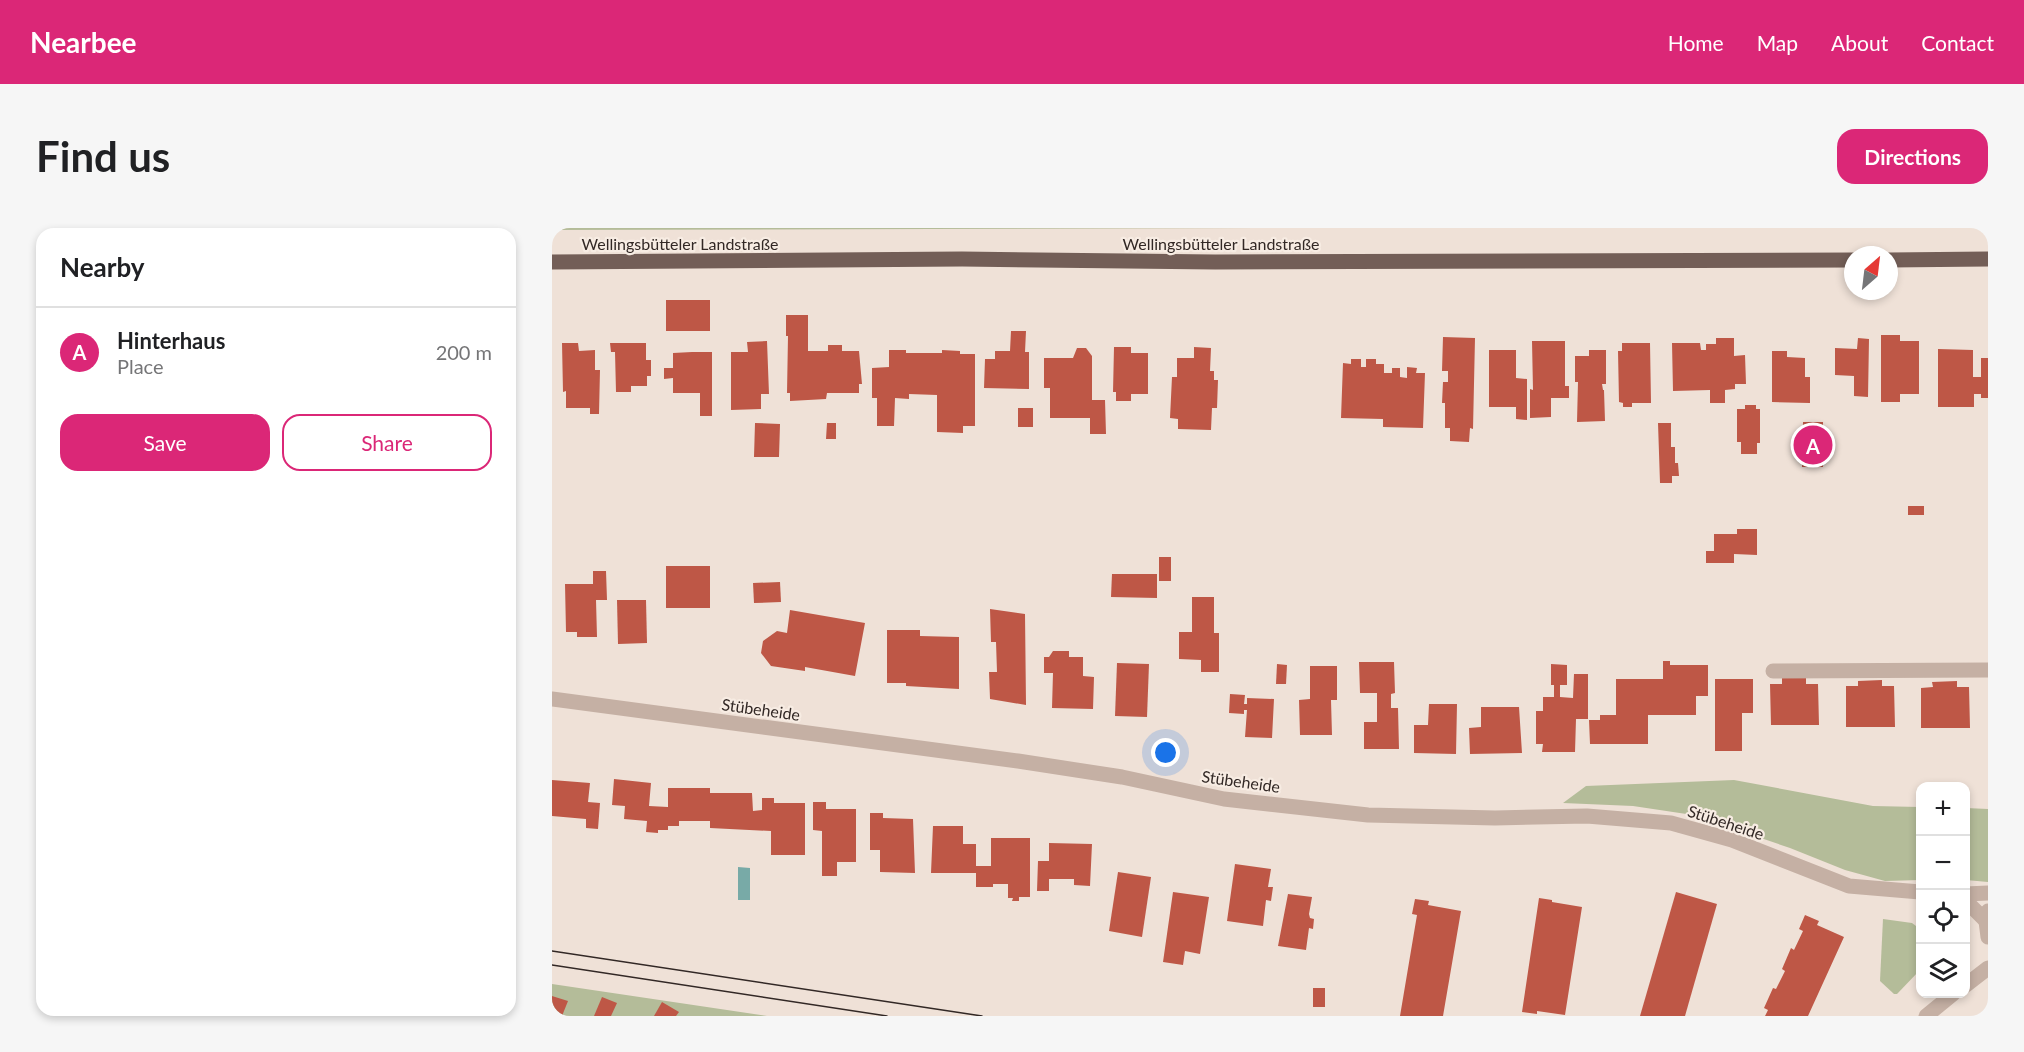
<!DOCTYPE html>
<meta charset="utf-8">
<style>
:root{--surface:#fff;--page:#f6f6f6;--text:#202124;--muted:#757577;--line:#e0e0e0;--accent:#db2777}
body{margin:0;font-family:Lato,sans-serif;background:var(--page);color:var(--text)}
.controls{position:absolute;right:18px;bottom:18px;display:grid;overflow:hidden;border-radius:12px;box-shadow:0 3px 9px #0003}
.controls button{width:54px;height:54px;display:grid;place-items:center;padding:0;border:0;border-bottom:2px solid var(--line);background:var(--surface);color:var(--text);font:30px sans-serif}
.compass{position:absolute;left:1292px;top:18px;width:54px;height:54px;border-radius:50%;background:var(--surface);box-shadow:0 3px 9px #0003;rotate:28deg}
.you{position:absolute;left:614px;top:525px;width:21px;height:21px;margin:-15px;border:4px solid #fff;border-radius:50%;background:#1a73e8;box-shadow:0 0 0 9px #1a73e833}
.badge{display:grid;place-items:center;width:39px;height:39px;border-radius:50%;background:var(--accent);color:#fff;font-size:20px;font-weight:700}
.pin{position:absolute;translate:-50% -50%;border:3px solid #fff;box-shadow:0 2px 6px #0006}
.list{margin:0;padding:0;list-style:none}
h2{display:flex;justify-content:space-between;align-items:center;height:78px;margin:0;padding:0 24px;font-size:26px}
h2 small{font-size:20px;font-weight:400;color:var(--muted)}
.list li{display:grid;grid-template-columns:39px 1fr auto;gap:18px;align-items:center;box-sizing:border-box;height:90px;padding:0 24px;border-top:2px solid var(--line)}
.list b{display:block;font-size:22px;white-space:nowrap}
.list p{margin:0;font-size:20px;white-space:nowrap;color:var(--muted)}
.list em{font-size:20px;font-style:normal;color:var(--muted)}
.actions{display:flex;gap:12px;padding:18px 24px}
.actions a{flex:1;padding:14px 0;border:2px solid var(--accent);border-radius:18px;text-align:center;font-size:21px;color:var(--accent)}
.actions .main{background:var(--accent);color:#fff}
.icon{flex:none;width:33px;height:33px;fill:none;stroke:currentColor;stroke-width:2;stroke-linecap:round;stroke-linejoin:round}
.map{position:relative;flex:none;width:1436px;height:788px;overflow:hidden;border-radius:18px}
header{display:flex;align-items:center;gap:36px;box-sizing:border-box;height:84px;padding:0 30px;background:var(--accent);color:#fff}
header strong{font-size:28px}
nav{display:flex;gap:33px;margin-inline-start:auto;font-size:21px}
.intro{display:flex;align-items:center;justify-content:space-between;box-sizing:border-box;height:144px;padding:0 36px}
h1{margin:0;font-size:42px}
.button{padding:15px 27px;border-radius:18px;background:var(--accent);color:#fff;font-size:21px;font-weight:700}
main{display:flex;gap:36px;padding:0 36px}
aside{flex:1;background:var(--surface);border-radius:18px;box-shadow:0 3px 9px #0003}
.map>svg:first-child{display:block}
.green{fill:#b4bc99}
.water{fill:#78aaa7}
.building{fill:#be5746}
.lines{fill:none;stroke-linecap:round;stroke-linejoin:round}
.minor{stroke:#c5b0a4;stroke-width:15}
.major{stroke:#735e57;stroke-width:15}
.tram{stroke:#322825;stroke-width:1.5}
.labels{text-anchor:middle;dominant-baseline:central;stroke-width:4.5;stroke-linejoin:round;paint-order:stroke}
.street-label{font-size:16px;fill:#322825;stroke:#f7ece3}
</style>
<header>
<strong>Nearbee</strong>
<nav><a>Home</a><a>Map</a><a>About</a><a>Contact</a></nav>
</header>
<div class="intro"><h1>Find us</h1><a class="button">Directions</a></div>
<main>
<aside>
<h2>Nearby<small></small></h2>
<ul class="list">
<li><span class="badge">A</span><div><b>Hinterhaus</b><p>Place</p></div><em>200 m</em></li>
</ul>
<div class="actions"><a class="main">Save</a><a>Share</a></div>
</aside>
<div class="map">
<svg width="1436" height="788" viewBox="0 0 1436 788">
<rect width="100%" height="100%" fill="#efe1d7"/>
<g class="green">
<path d="M0,0H708L0,2Z"/>
<path d="M1182,552L1321,578L1368,579V652L1333,653L1293,642L1238,620L1141,587L1081,578L1011,575L1034,558Z"/>
<path d="M1414,580L1436,581V654L1414,652Z"/>
<path d="M1331,691L1360,695L1368,701V742L1345,766H1342L1328,753Z"/>
<path d="M0,756L215,788H0Z"/>
</g>
<path class="water" d="M186,639L198,640V672H186Z"/>
<g class="building">
<rect x="114" y="72" width="44" height="31"/>
<path d="M234,87H256V123H276V117H290V123H307L310,156H307V165H275L274,171L238,173V165H235L236,108H234Z"/>
<path d="M459,103H474L473,124H477V161L432,160L433,131H443V123H458Z"/>
<path d="M1329,107H1348V113H1367V166H1348V174H1329Z"/>
<path d="M891,109L923,110L921,201L918,200L917,214L898,213V200H893V175H890L891,154H896V143H890Z"/>
<path d="M1164,110H1182V128L1193,127L1194,156H1183V161L1173,162V175H1158V162L1121,163L1120,115H1148L1149,122H1154V116H1164Z"/>
<path d="M1306,110L1317,111L1316,169L1302,168V148L1283,147V120L1305,121Z"/>
<path d="M215,113L217,166H209V181L179,182V124H196L195,114Z"/>
<path d="M980,113H1013V158H1017V170H999V189L978,190V161L981,162Z"/>
<path d="M10,115H26L27,123L43,122V142H48L47,186H38V180H14V163L11,164Z"/>
<path d="M58,115H94V132H99V148H95V158H79V164H64L63,124H59Z"/>
<path d="M1070,115H1098L1099,175H1080V179H1071V175L1067,174L1066,123H1070Z"/>
<path d="M562,119H579V125H596V166H579V173H564V164H561Z"/>
<path d="M642,119L659,120L658,143H662V152H666L665,180H660L659,202L626,201V191L618,190L620,149H625V130H642Z"/>
<path d="M525,120H534L540,128V172H553L554,206H538V190H498V160H492V130H521Z"/>
<path d="M1386,121L1421,122V149H1429V130H1436V170H1429V166H1422V179H1386Z"/>
<path d="M337,122H354V125H390V122L408,123V126H423V198H411V205L385,204V167L357,166V171L343,170L342,198H325V170H320V140L337,139Z"/>
<path d="M937,122H964V150L975,151V192L964,191V179H937Z"/>
<path d="M1037,122H1054V156H1050L1051,162H1052L1053,193L1025,194L1026,154H1023V128H1037Z"/>
<path d="M1220,123H1235V129L1253,130V149H1258V175L1220,174Z"/>
<path d="M140,124H160V188H148V165H121V150L112,151V140H121V125Z"/>
<path d="M799,131H809V139H814V131H824V136H832V145H840V140H848V149L855,150V139L865,140L864,145H873L871,200L831,199V191L789,190L791,135L799,136Z"/>
<path d="M1193,177H1204V181H1208V215H1205V226H1189V214H1185V181H1193Z"/>
<rect x="466" y="180" width="15" height="19"/>
<path d="M1251,194H1271V239H1250Z"/>
<path d="M203,195L228,196L227,229H202Z"/>
<path d="M275,195H284V211H274Z"/>
<path d="M1106,195H1119V219H1123V235H1126L1127,248H1120V255H1108Z"/>
<rect x="1356" y="278" width="16" height="9"/>
<path d="M1185,301H1205V327L1182,326V335H1154V323H1162V306H1185Z"/>
<rect x="607" y="329" width="12" height="24"/>
<rect x="114" y="338" width="44" height="42"/>
<path d="M41,343H54L55,372H44L45,409H25V404H14L13,356H41Z"/>
<path d="M560,346H605V370L559,369Z"/>
<path d="M228,354L229,374L202,375L201,355Z"/>
<path d="M640,369H662V405H667V444H649V432L627,431V404H640Z"/>
<path d="M65,372H94L95,415L66,416Z"/>
<path d="M438,381L473,386L474,477L438,471L437,444H445L444,414H439Z"/>
<path d="M238,382L313,395L303,448L253,439V443L219,438L209,425L211,413L225,403L235,405Z"/>
<path d="M335,402H368V408L407,409V461L354,458V455H335Z"/>
<path d="M501,423H517V429H531V448L542,449L541,481L500,480L501,445H492V429H497Z"/>
<path d="M1111,433H1118V437H1156V468H1144V487H1096V516H1038L1037,492H1048V487H1064V451H1111Z"/>
<path d="M807,434H842L843,465L839,466V480H846L847,521H812V494H825V465H808Z"/>
<path d="M565,435L597,436L595,489L563,488Z"/>
<path d="M725,436L735,437L734,456H724Z"/>
<path d="M999,436L1015,437V457H1008V469L1021,470L1022,446H1036V491H1024L1023,524H990L991,516H984V483H991V469H1002V457H999Z"/>
<path d="M758,438H785V472H779L780,507H748L747,472L758,471Z"/>
<path d="M1230,450H1254V456H1266L1267,497H1219L1218,456H1230Z"/>
<path d="M1163,451H1201V485H1190V523H1163Z"/>
<path d="M1330,452V458H1342L1343,499H1294V458H1306V453Z"/>
<path d="M1405,453V459H1417L1418,500H1369V460L1381,459L1380,454Z"/>
<path d="M678,466L693,467L692,476H695V470L722,471L720,510L693,509L695,482H692V486L677,485Z"/>
<path d="M877,476H905L904,526L862,525V497H876Z"/>
<path d="M929,479H967L970,525L918,526L917,500L929,499Z"/>
<path d="M62,551L99,555L97,578L116,579V560H158V565H200L201,583L210,582V570H222V575H253V627H219V603L158,600V593H127V598H116V602H106V605L94,604L95,593L72,591L73,578L60,577Z"/>
<path d="M0,552L38,555L36,574L48,575L46,601L34,600V591L0,588Z"/>
<path d="M261,574H274V581H304V634H285V648H270V603L261,602Z"/>
<path d="M318,585H331V590L361,591L363,645L328,644V622H318Z"/>
<path d="M381,598H411V616H424V638H439V610H478V669H467V673H460L461,670H456V656H441V659H424V645H379Z"/>
<path d="M497,615L540,616L538,658L522,657V651H497V663H485L486,633H497Z"/>
<path d="M683,636L719,641L716,659H721L719,673L714,672L711,698L675,693Z"/>
<path d="M566,644L599,649L590,709L557,703Z"/>
<path d="M621,664L657,669L648,726L633,723L631,737L611,734Z"/>
<path d="M1124,664L1165,676L1133,788H1088Z"/>
<path d="M736,666L760,669L757,686L758,690L762,691L761,701L757,700L754,722L726,718Z"/>
<path d="M987,670L1000,672V674L1030,679L1013,787L985,783V786L970,784Z"/>
<path d="M863,671L877,673L876,677L909,683L891,788H848L865,687L860,686Z"/>
<path d="M1253,687L1267,693L1265,697L1292,709L1256,788H1213L1216,782L1212,780L1221,760L1224,761L1233,743L1230,741L1239,720L1242,722L1251,703L1247,701Z"/>
<rect x="761" y="760" width="12" height="19"/>
<path d="M0,768L16,773L10,788L0,787Z"/>
<path d="M50,769L65,775L59,788H42Z"/>
<path d="M110,774L127,784L124,788H102Z"/>
</g>
<g class="lines">
<g class="minor">
<path d="M1221,443L1436,442"/>
<path d="M0,471L466,533L570,549L672,571L816,587L943,590L1035,588L1119,595L1180,612L1297,658L1368,664"/>
<path d="M1414,666L1436,665"/>
<path d="M1414,673L1434,693"/>
<path d="M1436,683L1434,693L1436,709"/>
<path d="M1414,757L1436,740"/>
<path d="M1374,788L1401,766"/>
</g>
<g class="major">
<path d="M1337,32L1436,31"/>
<path d="M0,34L410,31L663,34L1301,32"/>
</g>
<g class="tram">
<path d="M0,723L430,788"/>
<path d="M0,737L335,788"/>
</g>
</g>
<g class="labels">
<g class="street-label">
<text x="128" y="15">Wellingsbütteler Landstraße</text>
<text x="669" y="15">Wellingsbütteler Landstraße</text>
<text transform="translate(209 481) rotate(8)">Stübeheide</text>
<text transform="translate(689 553) rotate(8)">Stübeheide</text>
<text transform="translate(1174 594) rotate(18)">Stübeheide</text>
</g>
</g>
</svg>
<div class="controls">
<button>+</button>
<button>−</button>
<button><svg class="icon" aria-label="locate" viewBox="0 0 24 24"><circle cx="12" cy="12" r="6"/><path d="M12 2v4M12 18v4M2 12h4M18 12h4"/></svg></button>
<button><svg class="icon" aria-label="layers" viewBox="0 0 24 24"><path d="M12 4l9 5-9 5-9-5zM3 14l9 5 9-5"/></svg></button>
</div>
<svg class="compass" viewBox="-18 -18 36 36"><path d="M0-13l5 13h-10z" fill="#e53935"/><path d="M0 13l5-13h-10z" fill="#757577"/></svg>
<div class="you"></div>
<div class="pin badge" style="left:1261px;top:217px">A</div>
</div>
</main>
